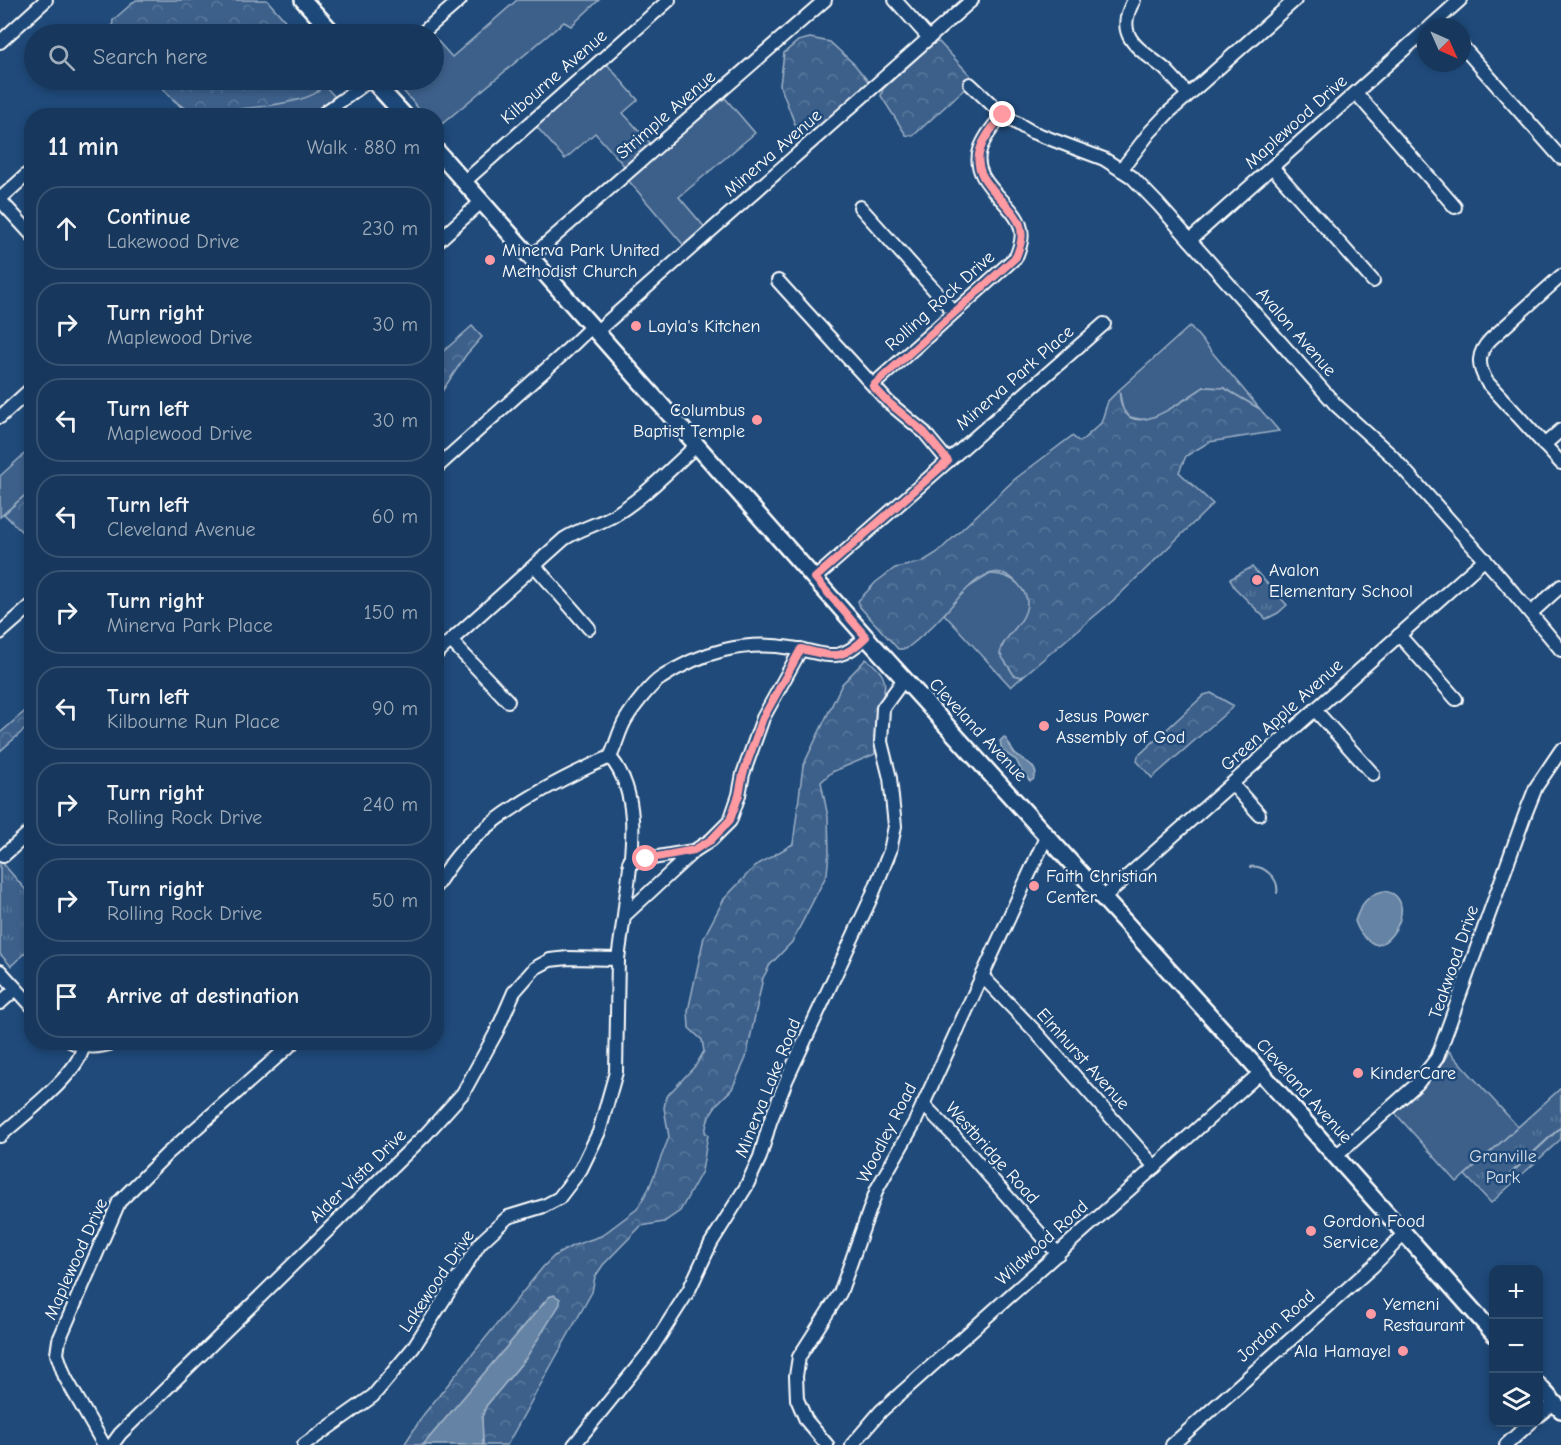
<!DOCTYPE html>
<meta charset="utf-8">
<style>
:root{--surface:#17385c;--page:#244365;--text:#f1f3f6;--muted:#9eacbb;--line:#365272}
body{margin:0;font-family:"Comic Neue",sans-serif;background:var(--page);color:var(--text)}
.controls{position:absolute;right:18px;bottom:18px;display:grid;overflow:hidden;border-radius:12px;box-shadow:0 3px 9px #0003}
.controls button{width:54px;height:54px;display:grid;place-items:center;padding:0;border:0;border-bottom:2px solid var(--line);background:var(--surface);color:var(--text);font:30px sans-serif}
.compass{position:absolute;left:1417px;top:18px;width:54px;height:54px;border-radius:50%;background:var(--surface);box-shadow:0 3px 9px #0003;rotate:135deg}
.stop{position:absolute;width:18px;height:18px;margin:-14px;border:4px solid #ff9aa2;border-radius:50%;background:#fff}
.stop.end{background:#ff9aa2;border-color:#fff;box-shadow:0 2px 6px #0008}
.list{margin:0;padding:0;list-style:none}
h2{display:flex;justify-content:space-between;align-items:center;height:78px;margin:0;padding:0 24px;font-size:26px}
h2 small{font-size:20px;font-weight:400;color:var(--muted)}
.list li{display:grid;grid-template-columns:39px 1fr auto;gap:18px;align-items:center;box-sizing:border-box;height:84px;margin:0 12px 12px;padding:0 12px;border:2px solid var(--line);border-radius:24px}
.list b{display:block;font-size:22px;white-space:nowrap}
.list p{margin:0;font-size:20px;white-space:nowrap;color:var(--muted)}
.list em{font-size:20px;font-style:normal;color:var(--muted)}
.icon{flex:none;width:33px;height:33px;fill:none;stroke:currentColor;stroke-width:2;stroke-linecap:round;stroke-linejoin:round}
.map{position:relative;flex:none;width:1561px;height:1445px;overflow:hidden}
.search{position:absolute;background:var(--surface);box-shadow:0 3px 9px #0003;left:24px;top:24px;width:420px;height:66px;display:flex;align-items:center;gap:15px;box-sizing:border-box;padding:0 21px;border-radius:33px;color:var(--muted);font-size:22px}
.panel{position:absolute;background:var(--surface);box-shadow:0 3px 9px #0003;left:24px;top:108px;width:420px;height:942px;border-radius:24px}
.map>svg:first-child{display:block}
.grass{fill:#3c618b;stroke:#9eb0c5;stroke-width:1.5}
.forest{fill:url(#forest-crowns);stroke:#9eb0c5;stroke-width:1.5}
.park{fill:url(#park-tufts);stroke:#9eb0c5;stroke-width:1.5}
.water{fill:#6583a4;stroke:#a3b5c8;stroke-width:1.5}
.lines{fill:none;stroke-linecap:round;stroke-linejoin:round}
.stream{stroke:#a3b5c8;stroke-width:2}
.minor-casing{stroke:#fff;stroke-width:16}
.major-casing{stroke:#fff;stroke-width:20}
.minor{stroke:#1f4a7a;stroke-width:12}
.major{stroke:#1f4a7a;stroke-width:15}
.route{stroke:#ff9aa2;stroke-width:8}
.poi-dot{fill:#ff9aa2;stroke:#1f4a7a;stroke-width:2}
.labels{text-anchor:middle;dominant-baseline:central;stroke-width:5;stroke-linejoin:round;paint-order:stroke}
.street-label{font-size:18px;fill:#fff;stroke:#1f4a7a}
.poi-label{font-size:18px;fill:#fff;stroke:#1f4a7a;text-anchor:start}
.park-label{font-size:18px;fill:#d8dfe8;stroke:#1f4a7a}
</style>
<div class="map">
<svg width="1561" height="1445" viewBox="0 0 1561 1445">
<defs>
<pattern id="forest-crowns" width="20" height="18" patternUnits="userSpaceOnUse" patternTransform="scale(1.5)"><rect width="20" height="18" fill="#3c618b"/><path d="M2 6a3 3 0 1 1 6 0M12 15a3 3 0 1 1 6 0" fill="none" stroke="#59799c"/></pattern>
<pattern id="park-tufts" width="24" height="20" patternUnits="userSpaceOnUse" patternTransform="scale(1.5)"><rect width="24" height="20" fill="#3c618b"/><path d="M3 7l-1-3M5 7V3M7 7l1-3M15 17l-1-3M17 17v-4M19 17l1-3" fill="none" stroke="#59799c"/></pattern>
</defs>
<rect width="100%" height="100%" fill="#1f4a7a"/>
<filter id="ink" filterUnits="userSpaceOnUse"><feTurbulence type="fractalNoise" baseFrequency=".0167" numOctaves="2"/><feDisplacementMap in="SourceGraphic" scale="12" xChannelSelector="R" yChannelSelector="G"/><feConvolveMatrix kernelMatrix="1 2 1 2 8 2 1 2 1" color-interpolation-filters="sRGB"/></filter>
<g filter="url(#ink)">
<g class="grass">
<path d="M517,0H599L571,26L564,22L437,128L436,116L424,115L399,86L398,80H434V37L452,57Z"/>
<path d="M606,63L638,100L623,113L653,146L627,169L595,133L565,159L535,125Z"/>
<path d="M323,84L337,99L306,116L189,115L178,104L191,109L318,92Z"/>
<path d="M725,98L755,133L679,197L707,230L686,248L628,180Z"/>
<path d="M1190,326L1260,409L1224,388L1204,387L1158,417L1144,420L1130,417L1123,410L1119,390Z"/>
<path d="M31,448V490L0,517V476Z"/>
<path d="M990,574C1012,573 1036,592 1024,617C1018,627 1008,638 1001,647L1014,674L1022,677L1011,687L944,614L964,590Z"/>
<path d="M1449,1051L1518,1127L1457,1182L1395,1113C1416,1094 1438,1077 1449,1051Z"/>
</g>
<g class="forest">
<path d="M136,0H267L297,34H116L112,30L113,20Z"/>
<path d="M810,38L830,42L854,64L868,81L866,89L829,123L813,130L796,127L780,85L784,53L798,41Z"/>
<path d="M939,42L970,75L972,82L913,136L906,135L881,96L883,89L934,43Z"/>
<path d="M156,80H322L323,84C321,86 320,89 318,91C304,105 211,114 190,109C175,106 166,91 156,80Z"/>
<path d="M472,326L482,337L466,355L437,399V357Z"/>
<path d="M1204,387L1224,388L1260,409L1279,431L1209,442L1186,456L1179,472L1213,504L1116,598L1022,677L1014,675L1000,654C1003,634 1027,624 1027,602C1027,594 1019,584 1013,579C986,557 959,599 943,615C932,627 919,639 906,649H898L860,607L858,601L876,582L895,568L922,562L938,552L1015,479L1072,436L1080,442L1101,423L1108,401L1119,390C1120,396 1120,404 1123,409C1136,439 1188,397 1204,387Z"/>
<path d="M31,490V541L4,514Z"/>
<path d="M866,659C900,682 878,696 875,726C874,735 875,745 875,754L832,772L821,782L828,817L829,852L827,874L792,942L770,965L763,978L746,1058L732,1089L717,1104L709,1116L705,1132L708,1135L702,1171L680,1211L664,1222L641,1226L603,1265L595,1277L592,1292L507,1445H483L482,1417L486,1406L526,1358L549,1297L423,1445H404L424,1414L543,1267L554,1256L572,1246L601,1236L637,1209L649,1188L669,1137L664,1108L666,1097L696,1065L704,1051L702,1040L689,1028L688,1011L704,937L724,899L755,866L793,844L803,766L842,684Z"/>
<path d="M1211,693L1234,706L1152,778L1137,761L1138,756L1204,695Z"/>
<path d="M31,706V724L0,751V733Z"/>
</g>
<g class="park">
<path d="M1252,567L1287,605L1278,613L1266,619L1234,587L1230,579Z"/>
<path d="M0,860L31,896V947L11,966L0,954Z"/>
<path d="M1561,1088V1139L1491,1203L1465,1175Z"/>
</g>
<g class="water">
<path d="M1004,737C1010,742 1010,748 1015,754C1024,762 1032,761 1036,773L1033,780L1030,781L1022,772L1016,760L1002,751L1000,741Z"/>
<path d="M1384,891C1415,895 1399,938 1378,945C1366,942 1359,933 1355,921C1360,906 1367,894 1384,891Z"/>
<path d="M554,1295L560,1299V1304L526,1358L486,1406L482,1417L483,1445H423L549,1297Z"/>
</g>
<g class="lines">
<g class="stream">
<path d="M1250,867C1263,864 1280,879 1277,893"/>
<path d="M1509,1175L1561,1127"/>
</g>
<g class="minor-casing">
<g id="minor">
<path d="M895,0L929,38"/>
<path d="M1134,0C1112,38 1141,49 1166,70C1174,78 1181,86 1188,95"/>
<path d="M1430,27L1460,0"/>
<path d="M421,34L460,0"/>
<path d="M0,42L46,0"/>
<path d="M1462,46L1561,158"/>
<path d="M970,84L1003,115L1032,132L1104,159L1132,177L1158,204L1336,405L1392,456L1502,579L1561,650"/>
<path d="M1356,93L1455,207"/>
<path d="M320,116L370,80"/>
<path d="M1272,167L1373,281"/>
<path d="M1121,170L1150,132L1168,113L1295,0"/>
<path d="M464,182L669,0"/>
<path d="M0,199L32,170"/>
<path d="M0,200L32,235"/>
<path d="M860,207L954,312"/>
<path d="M1190,240L1426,30"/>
<path d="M436,243L481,202"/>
<path d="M531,257L825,0"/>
<path d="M1561,276L1491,339C1477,353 1477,365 1487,382L1561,463"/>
<path d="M778,281L888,402L924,432L948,461"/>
<path d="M596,332L972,0"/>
<path d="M873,385L1016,257C1020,247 1024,236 1020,225C1011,200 970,182 980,150C984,137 994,125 1003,115"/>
<path d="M0,417L32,388"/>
<path d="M1544,445L1561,430"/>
<path d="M436,468L561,356L591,327"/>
<path d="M535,566L589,628"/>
<path d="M815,578L1104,324"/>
<path d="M1531,613L1561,586"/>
<path d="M0,633L32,605"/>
<path d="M1399,635L1456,699"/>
<path d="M451,641L508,701"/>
<path d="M436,654L564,539C579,529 596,525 611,517C643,499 670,469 697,445"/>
<path d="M1315,710L1373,774"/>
<path d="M610,757C646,800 629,866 624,916"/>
<path d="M1232,784L1259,814"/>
<path d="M3,856L32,830"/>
<path d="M629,862L693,851"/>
<path d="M436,886C445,872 456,856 467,845C504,808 562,778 610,757C616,746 619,730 626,719C632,709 651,684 661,678C700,652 745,640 791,648C828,653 836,666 866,637"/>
<path d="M1104,897L1485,559"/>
<path d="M0,971L32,1006"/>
<path d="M982,976L1034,1030L1155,1167"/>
<path d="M0,1003L16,989"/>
<path d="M72,1042C88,1049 99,1047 116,1042"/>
<path d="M923,1104L954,1136L1058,1254"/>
<path d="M0,1136C22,1116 78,1075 83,1047"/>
<path d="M1335,1157L1417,1084L1437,1058L1526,812L1536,787L1561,750"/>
<path d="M1538,1416L1554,1403"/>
<path d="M104,1445L65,1377L57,1354L59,1340L119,1202L167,1154L294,1042"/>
<path d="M112,1445L120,1434L426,1134L463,1093L497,1031L514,992L535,968L550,960L568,958L618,959"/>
<path d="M304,1445L373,1396L413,1348L480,1243L508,1217L544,1206L559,1198L581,1169L599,1132L616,1072L618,959L624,916L694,851L711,840L730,821L739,795L743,774L763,718L801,649"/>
<path d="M574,1445L650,1351L689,1290L711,1243L746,1187L760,1157L770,1122L786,1081L871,898L890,851L895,826L890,778L881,742L883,708L904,679"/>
<path d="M827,1445L806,1420L797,1399L796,1376L799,1357L840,1293L877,1189L915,1122L1047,835"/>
<path d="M852,1445L881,1411L1260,1073"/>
<path d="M1172,1445L1373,1266L1404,1234"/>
<path d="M1506,1445L1531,1422"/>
</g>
</g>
<g class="major-casing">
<g id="major">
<path d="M303,0L334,34"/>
<path d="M372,80L405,116"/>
<path d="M436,150L866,637L1232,1040L1494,1334"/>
<path d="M1538,1385L1561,1410"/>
</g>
</g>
<use href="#minor" class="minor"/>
<use href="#major" class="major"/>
</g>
</g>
<g class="lines" filter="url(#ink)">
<path class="route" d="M646,859L694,850L711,840L730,820L739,795L743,774L763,718L801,649C833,656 841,662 866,637L815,578L948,461L924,432L888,402L873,386L1016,257C1020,247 1024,236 1020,225C1011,200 970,182 980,150C984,137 994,125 1003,115"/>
</g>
<g class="poi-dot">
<circle cx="490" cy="260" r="6"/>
<circle cx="636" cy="326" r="6"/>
<circle cx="757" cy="420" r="6"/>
<circle cx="1257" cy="580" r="6"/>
<circle cx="1044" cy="726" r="6"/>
<circle cx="1034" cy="886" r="6"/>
<circle cx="1358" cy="1073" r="6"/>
<circle cx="1311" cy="1231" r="6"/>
<circle cx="1371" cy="1314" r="6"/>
<circle cx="1403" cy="1351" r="6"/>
</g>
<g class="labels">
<g class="street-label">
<text transform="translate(554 77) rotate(-41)">Kilbourne Avenue</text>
<text transform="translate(666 115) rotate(-41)">Strimple Avenue</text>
<text transform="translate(1296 122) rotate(-42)">Maplewood Drive</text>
<text transform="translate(773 153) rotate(-41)">Minerva Avenue</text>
<text transform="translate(940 301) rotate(-42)">Rolling Rock Drive</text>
<text transform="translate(1296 332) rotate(49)">Avalon Avenue</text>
<text transform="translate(1015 378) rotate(-41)">Minerva Park Place</text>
<text transform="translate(1282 715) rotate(-42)">Green Apple Avenue</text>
<text transform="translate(978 730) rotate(47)">Cleveland Avenue</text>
<text transform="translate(1454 962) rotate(-71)">Teakwood Drive</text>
<text transform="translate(1083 1059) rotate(48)">Elmhurst Avenue</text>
<text transform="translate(768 1088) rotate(-68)">Minerva Lake Road</text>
<text transform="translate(1304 1091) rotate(48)">Cleveland Avenue</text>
<text transform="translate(887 1133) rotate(-63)">Woodley Road</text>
<text transform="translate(992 1153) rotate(48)">Westbridge Road</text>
<text transform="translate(358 1176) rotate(-44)">Alder Vista Drive</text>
<text transform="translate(1042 1243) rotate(-42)">Wildwood Road</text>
<text transform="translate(76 1259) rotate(-66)">Maplewood Drive</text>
<text transform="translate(437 1281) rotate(-56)">Lakewood Drive</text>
<text transform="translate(1276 1326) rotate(-42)">Jordan Road</text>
</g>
<g class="poi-label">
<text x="502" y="250">Minerva Park United<tspan x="502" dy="21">Methodist Church</tspan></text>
<text x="648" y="326">Layla's Kitchen</text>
<text x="745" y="410" text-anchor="end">Columbus<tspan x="745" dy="21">Baptist Temple</tspan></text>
<text x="1269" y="570">Avalon<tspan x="1269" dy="21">Elementary School</tspan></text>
<text x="1056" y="716">Jesus Power<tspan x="1056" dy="21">Assembly of God</tspan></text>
<text x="1046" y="876">Faith Christian<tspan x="1046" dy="21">Center</tspan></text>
<text x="1370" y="1073">KinderCare</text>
<text x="1323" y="1221">Gordon Food<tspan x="1323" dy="21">Service</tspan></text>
<text x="1383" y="1304">Yemeni<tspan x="1383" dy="21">Restaurant</tspan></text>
<text x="1391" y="1351" text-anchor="end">Ala Hamayel</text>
</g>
<g class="park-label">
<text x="1503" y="1156">Granville<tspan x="1503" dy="21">Park</tspan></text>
</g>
</g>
</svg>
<div class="controls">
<button>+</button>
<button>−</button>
<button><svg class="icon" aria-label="layers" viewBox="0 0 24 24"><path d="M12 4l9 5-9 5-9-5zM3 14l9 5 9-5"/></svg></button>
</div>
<svg class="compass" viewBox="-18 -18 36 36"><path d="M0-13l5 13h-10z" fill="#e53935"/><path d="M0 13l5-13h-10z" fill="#9eacbb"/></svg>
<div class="stop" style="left:646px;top:859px"></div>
<div class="stop end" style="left:1003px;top:115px"></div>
<div class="search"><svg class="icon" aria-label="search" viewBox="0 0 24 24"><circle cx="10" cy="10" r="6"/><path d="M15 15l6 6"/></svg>Search here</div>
<section class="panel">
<h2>11 min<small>Walk · 880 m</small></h2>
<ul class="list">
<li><svg class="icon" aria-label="ahead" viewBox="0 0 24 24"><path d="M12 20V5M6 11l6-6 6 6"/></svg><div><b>Continue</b><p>Lakewood Drive</p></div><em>230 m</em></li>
<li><svg class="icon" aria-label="right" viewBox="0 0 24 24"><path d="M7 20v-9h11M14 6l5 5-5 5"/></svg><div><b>Turn right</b><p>Maplewood Drive</p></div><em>30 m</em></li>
<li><svg class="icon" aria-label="left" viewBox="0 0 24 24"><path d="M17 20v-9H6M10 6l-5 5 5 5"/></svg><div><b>Turn left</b><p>Maplewood Drive</p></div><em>30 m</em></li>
<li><svg class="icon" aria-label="left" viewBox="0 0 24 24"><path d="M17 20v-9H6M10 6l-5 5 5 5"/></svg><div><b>Turn left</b><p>Cleveland Avenue</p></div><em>60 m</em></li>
<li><svg class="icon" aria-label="right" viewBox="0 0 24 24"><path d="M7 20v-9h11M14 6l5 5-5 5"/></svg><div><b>Turn right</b><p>Minerva Park Place</p></div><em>150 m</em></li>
<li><svg class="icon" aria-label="left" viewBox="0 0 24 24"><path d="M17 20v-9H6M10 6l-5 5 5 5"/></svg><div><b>Turn left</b><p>Kilbourne Run Place</p></div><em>90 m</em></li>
<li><svg class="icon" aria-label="right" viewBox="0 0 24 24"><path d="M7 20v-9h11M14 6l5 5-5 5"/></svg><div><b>Turn right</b><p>Rolling Rock Drive</p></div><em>240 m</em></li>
<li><svg class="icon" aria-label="right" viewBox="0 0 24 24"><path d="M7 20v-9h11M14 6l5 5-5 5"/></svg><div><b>Turn right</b><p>Rolling Rock Drive</p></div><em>50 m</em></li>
<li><svg class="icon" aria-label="arrive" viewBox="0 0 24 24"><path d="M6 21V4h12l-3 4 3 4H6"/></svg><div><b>Arrive at destination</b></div></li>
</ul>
</section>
</div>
